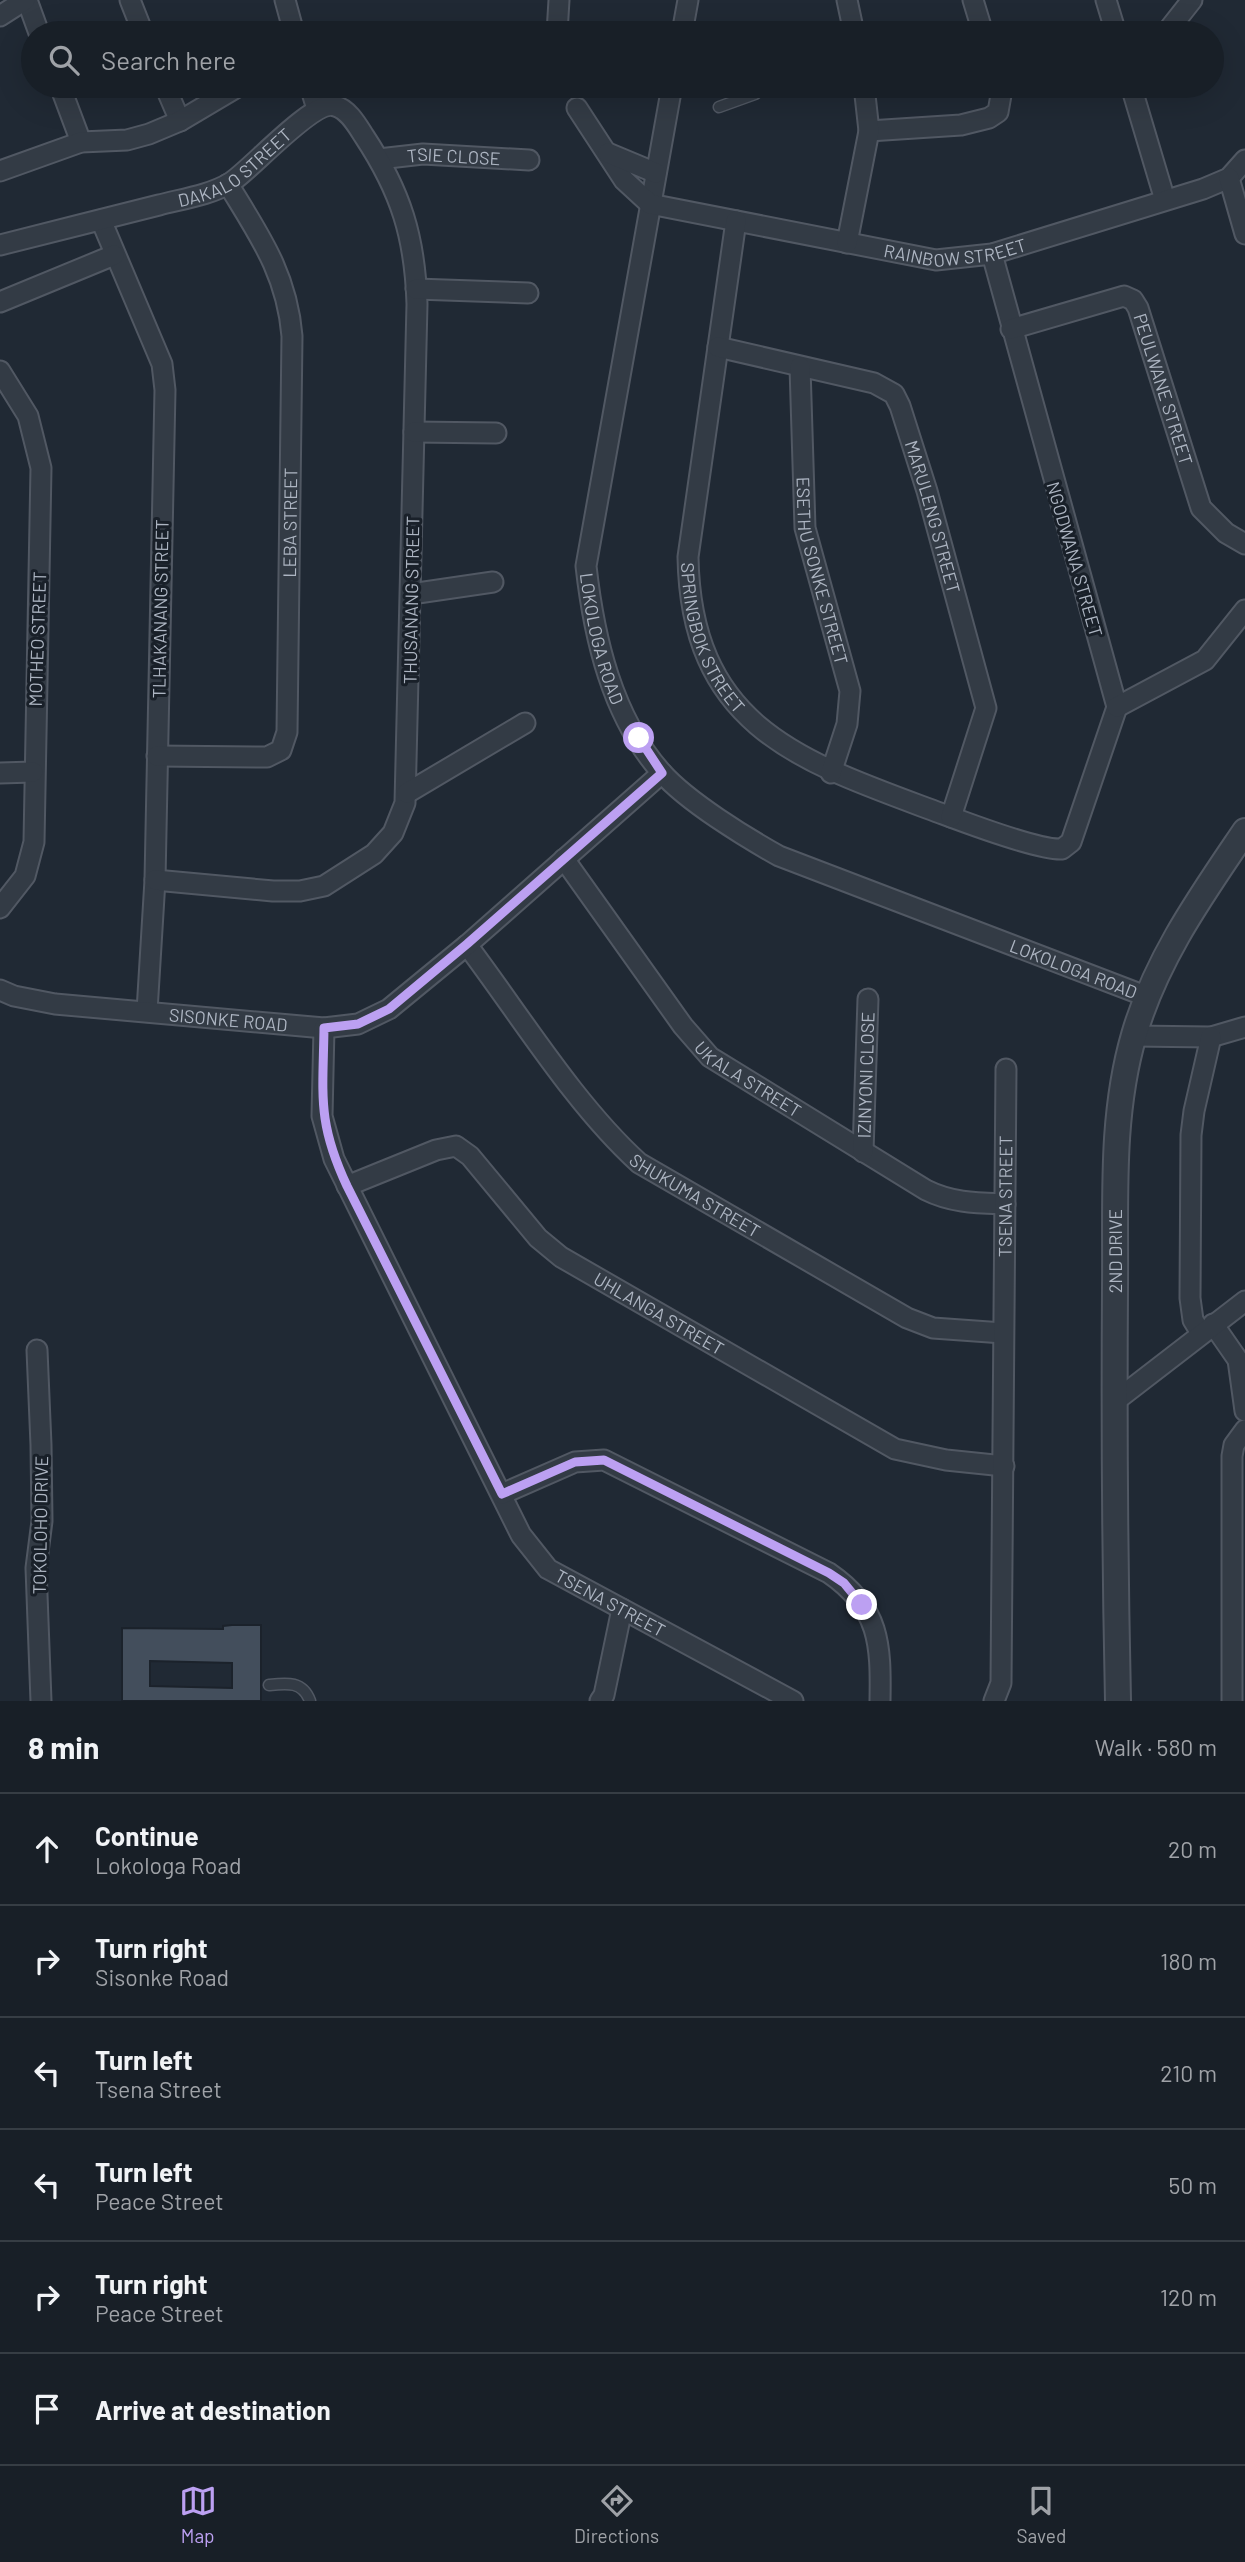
<!DOCTYPE html>
<meta charset="utf-8">
<style>
:root{--surface:#181f27;--page:#21272f;--text:#f1f3f6;--muted:#9fa2a7;--line:#363d44;--accent:#bca0f2}
body{margin:0;font-family:Barlow,sans-serif;background:var(--page);color:var(--text)}
.stop{position:absolute;width:21px;height:21px;margin:-16px;border:5px solid #bca0f2;border-radius:50%;background:#fff}
.stop.end{background:#bca0f2;border-color:#fff;box-shadow:0 2px 7px #0008}
.list{margin:0;padding:0;list-style:none}
h2{display:flex;justify-content:space-between;align-items:center;height:91px;margin:0;padding:0 28px;font-size:30px}
h2 small{font-size:23px;font-weight:400;color:var(--muted)}
.list li{display:grid;grid-template-columns:46px 1fr auto;gap:21px;align-items:center;box-sizing:border-box;height:112px;padding:0 28px;border-top:2px solid var(--line)}
.list b{display:block;font-size:26px;white-space:nowrap}
.list p{margin:0;font-size:23px;white-space:nowrap;color:var(--muted)}
.list em{font-size:23px;font-style:normal;color:var(--muted)}
.icon{flex:none;width:38px;height:38px;fill:none;stroke:currentColor;stroke-width:2;stroke-linecap:round;stroke-linejoin:round}
.map{position:relative;flex:none;width:1245px;height:1701px;overflow:hidden}
.search{position:absolute;background:var(--surface);box-shadow:0 7px 28px #0002;left:21px;right:21px;top:21px;height:77px;display:flex;align-items:center;gap:18px;box-sizing:border-box;padding:0 24px;border-radius:38px;color:var(--muted);font-size:26px}
.sheet{height:763px;background:var(--surface)}
nav{display:flex;justify-content:space-around;align-items:center;box-sizing:border-box;height:98px;border-top:2px solid var(--line);background:var(--surface);font-size:19px;color:var(--muted)}
nav a{display:grid;justify-items:center;gap:4px}
nav .on{color:var(--accent)}
.map>svg:first-child{display:block}
.building{fill:#434e5c;stroke:#1b222b;stroke-width:2;fill-rule:evenodd}
.lines{fill:none;stroke-linecap:round;stroke-linejoin:round}
.service-casing{stroke:#515863;stroke-width:13}
.minor-casing{stroke:#515863;stroke-width:23}
.tertiary-casing{stroke:#515863;stroke-width:28}
.service{stroke:#333b45;stroke-width:10}
.minor{stroke:#333b45;stroke-width:19}
.tertiary{stroke:#333b45;stroke-width:24}
.route{stroke:#bca0f2;stroke-width:9}
.labels{text-anchor:middle;dominant-baseline:central;stroke-width:6;stroke-linejoin:round;paint-order:stroke}
.street-label{font-size:18px;fill:#adb5c2;stroke:#192029}
</style>
<div class="map">
<svg width="1245" height="1701" viewBox="0 0 1245 1701">
<rect width="100%" height="100%" fill="#202934"/>
<path class="building" d="M232,1625H261V1701H122V1628L223,1629V1626ZM150,1661L232,1663V1688L150,1686Z"/>
<g class="lines">
<g class="service-casing">
<g id="service">
<path d="M719,107L755,94L766,86"/>
<path d="M269,1685C287,1683 303,1681 310,1701"/>
</g>
</g>
<g class="minor-casing">
<g id="minor">
<path d="M27,0L39,33"/>
<path d="M130,0L143,33"/>
<path d="M285,0L294,33"/>
<path d="M847,0L854,33"/>
<path d="M973,0L983,33"/>
<path d="M1106,0L1116,33"/>
<path d="M0,16L25,0"/>
<path d="M557,33L559,0"/>
<path d="M682,33L688,0"/>
<path d="M1166,33L1192,0"/>
<path d="M60,86L81,142"/>
<path d="M165,86L180,121"/>
<path d="M310,86L317,109"/>
<path id="s1" d="M672,86L586,566C594,638 612,717 662,773C688,802 745,837 779,856L1148,997"/>
<path d="M1131,86L1165,200"/>
<path id="s2" d="M577,108L624,180L650,204L936,260L992,254L1203,189L1229,178L1245,160"/>
<path d="M869,131L961,125L989,118L998,112L1001,95L999,86"/>
<path d="M608,153L656,173"/>
<path id="s3" d="M379,159L423,154L529,160"/>
<path d="M0,171L81,142L127,140L149,134L180,121L239,86"/>
<path d="M1229,178L1245,234"/>
<path d="M101,220L162,364L165,390L155,880L147,1011"/>
<path id="s4" d="M736,221L688,557C691,729 803,762 940,813C964,822 1040,851 1062,849L1071,842L1117,707L992,254"/>
<path d="M847,243L869,131L864,86"/>
<path id="s5" d="M0,245C53,232 106,218 159,205C182,199 210,195 230,183C251,170 313,99 335,106C348,109 357,125 364,136C401,192 415,237 417,304L405,803L393,833L374,854L324,886L300,891H273L155,880"/>
<path d="M416,289L528,293"/>
<path d="M0,302L114,255"/>
<path id="s6" d="M1011,329L1124,296L1133,300L1138,308L1201,508L1226,533L1245,544"/>
<path id="s7" d="M718,347L874,383L894,394L900,406L927,491L986,708L951,817"/>
<path id="s8" d="M800,367L805,528L850,691L847,724L831,773"/>
<path d="M0,371L28,416L41,468L34,842L25,876L0,908"/>
<path d="M414,432L496,433"/>
<path d="M411,594L493,582"/>
<path d="M1117,707L1205,660L1245,610"/>
<path id="s9" d="M157,756L267,757L281,750L287,732L292,336C287,274 259,235 228,184"/>
<path d="M0,773L33,772"/>
<path d="M407,793L525,723"/>
<path id="s10" d="M564,859L683,1026L710,1057L926,1190C952,1203 977,1203 1005,1204"/>
<path id="s11" d="M467,945C520,1015 574,1104 639,1163L907,1318L933,1328L1003,1333"/>
<path id="s12" d="M0,990L14,996L55,1004L324,1028L358,1024L389,1009L467,945L662,773"/>
<path id="s13" d="M324,1028L322,1116L334,1159L521,1535L548,1569L793,1701"/>
<path d="M1134,1036L1211,1037L1245,1027"/>
<path id="s14" d="M863,1152L868,999"/>
<path id="s15" d="M347,1186L436,1150L456,1146L470,1156L538,1238L561,1257L895,1449L946,1460L1004,1466"/>
<path d="M1213,1324L1238,1360L1245,1411"/>
<path d="M1201,1333L1193,1320L1190,1298L1191,1135L1194,1111L1211,1037"/>
<path d="M37,1350L41,1445L42,1521L36,1568L41,1701"/>
<path d="M1114,1402L1245,1301"/>
<path d="M502,1494L575,1462L604,1460L829,1573C880,1608 881,1644 880,1701"/>
<path d="M600,1701L604,1695L622,1609"/>
<path id="s16" d="M994,1701L1001,1683L1006,1069"/>
<path d="M1232,1701V1456L1234,1445L1245,1430"/>
</g>
</g>
<g class="tertiary-casing">
<g id="tertiary">
<path id="s17" d="M1118,1701C1115,1563 1114,1426 1115,1288C1116,1204 1110,1117 1134,1035C1156,959 1201,896 1245,831"/>
</g>
</g>
<use href="#service" class="service"/>
<use href="#minor" class="minor"/>
<use href="#tertiary" class="tertiary"/>
</g>
<g class="lines">
<path class="route" d="M639,738L662,773L467,944L389,1009L358,1024L324,1028C323,1096 317,1122 347,1186L502,1494L575,1462L604,1460L829,1573L844,1583L862,1605"/>
</g>
<g class="labels">
<g class="street-label">
<text stroke="none"><textPath href="#s3" startOffset="75">TSIE CLOSE</textPath></text>
<text stroke="none"><textPath href="#s5" startOffset="250">DAKALO STREET</textPath></text>
<text stroke="none"><textPath href="#s2" startOffset="432">RAINBOW STREET</textPath></text>
<text stroke="none"><textPath href="#s6" startOffset="222">PEULWANE STREET</textPath></text>
<text stroke="none"><textPath href="#s7" startOffset="312">MARULENG STREET</textPath></text>
<text stroke="none"><textPath href="#s9" startOffset="354">LEBA STREET</textPath></text>
<text transform="translate(1075 559) rotate(74)">NGODWANA STREET</text>
<text stroke="none"><textPath href="#s8" startOffset="206">ESETHU SONKE STREET</textPath></text>
<text transform="translate(411 600) rotate(-89)">THUSANANG STREET</text>
<text transform="translate(160 609) rotate(-89)">TLHAKANANG STREET</text>
<text stroke="none"><textPath href="#s4" startOffset="425">SPRINGBOK STREET</textPath></text>
<text stroke="none"><textPath href="#s1" startOffset="562">LOKOLOGA ROAD</textPath></text>
<text transform="translate(37 639) rotate(-88)">MOTHEO STREET</text>
<text stroke="none"><textPath href="#s1" startOffset="1171">LOKOLOGA ROAD</textPath></text>
<text stroke="none"><textPath href="#s12" startOffset="231">SISONKE ROAD</textPath></text>
<text stroke="none"><textPath href="#s14" startOffset="77">IZINYONI CLOSE</textPath></text>
<text stroke="none"><textPath href="#s10" startOffset="290">UKALA STREET</textPath></text>
<text stroke="none"><textPath href="#s11" startOffset="343">SHUKUMA STREET</textPath></text>
<text stroke="none"><textPath href="#s16" startOffset="506">TSENA STREET</textPath></text>
<text stroke="none"><textPath href="#s17" startOffset="450">2ND DRIVE</textPath></text>
<text stroke="none"><textPath href="#s15" startOffset="383">UHLANGA STREET</textPath></text>
<text transform="translate(40 1525) rotate(-89)">TOKOLOHO DRIVE</text>
<text stroke="none"><textPath href="#s13" startOffset="667">TSENA STREET</textPath></text>
</g>
</g>
</svg>
<div class="stop" style="left:639px;top:738px"></div>
<div class="stop end" style="left:862px;top:1605px"></div>
<div class="search"><svg class="icon" aria-label="search" viewBox="0 0 24 24"><circle cx="10" cy="10" r="6"/><path d="M15 15l6 6"/></svg>Search here</div>
</div>
<section class="sheet">
<h2>8 min<small>Walk · 580 m</small></h2>
<ul class="list">
<li><svg class="icon" aria-label="ahead" viewBox="0 0 24 24"><path d="M12 20V5M6 11l6-6 6 6"/></svg><div><b>Continue</b><p>Lokologa Road</p></div><em>20 m</em></li>
<li><svg class="icon" aria-label="right" viewBox="0 0 24 24"><path d="M7 20v-9h11M14 6l5 5-5 5"/></svg><div><b>Turn right</b><p>Sisonke Road</p></div><em>180 m</em></li>
<li><svg class="icon" aria-label="left" viewBox="0 0 24 24"><path d="M17 20v-9H6M10 6l-5 5 5 5"/></svg><div><b>Turn left</b><p>Tsena Street</p></div><em>210 m</em></li>
<li><svg class="icon" aria-label="left" viewBox="0 0 24 24"><path d="M17 20v-9H6M10 6l-5 5 5 5"/></svg><div><b>Turn left</b><p>Peace Street</p></div><em>50 m</em></li>
<li><svg class="icon" aria-label="right" viewBox="0 0 24 24"><path d="M7 20v-9h11M14 6l5 5-5 5"/></svg><div><b>Turn right</b><p>Peace Street</p></div><em>120 m</em></li>
<li><svg class="icon" aria-label="arrive" viewBox="0 0 24 24"><path d="M6 21V4h12l-3 4 3 4H6"/></svg><div><b>Arrive at destination</b></div></li>
</ul>
</section>
<nav>
<a class="on"><svg class="icon" aria-label="map" viewBox="0 0 24 24"><path d="M3 6l6-2 6 2 6-2v14l-6 2-6-2-6 2zM9 4v14M15 6v14"/></svg>Map</a>
<a><svg class="icon" aria-label="directions" viewBox="0 0 24 24"><path d="M12 3l9 9-9 9-9-9zM9 14v-3h6M13 9l2 2-2 2"/></svg>Directions</a>
<a><svg class="icon" aria-label="saved" viewBox="0 0 24 24"><path d="M7 4h10v16l-5-4-5 4z"/></svg>Saved</a>
</nav>
